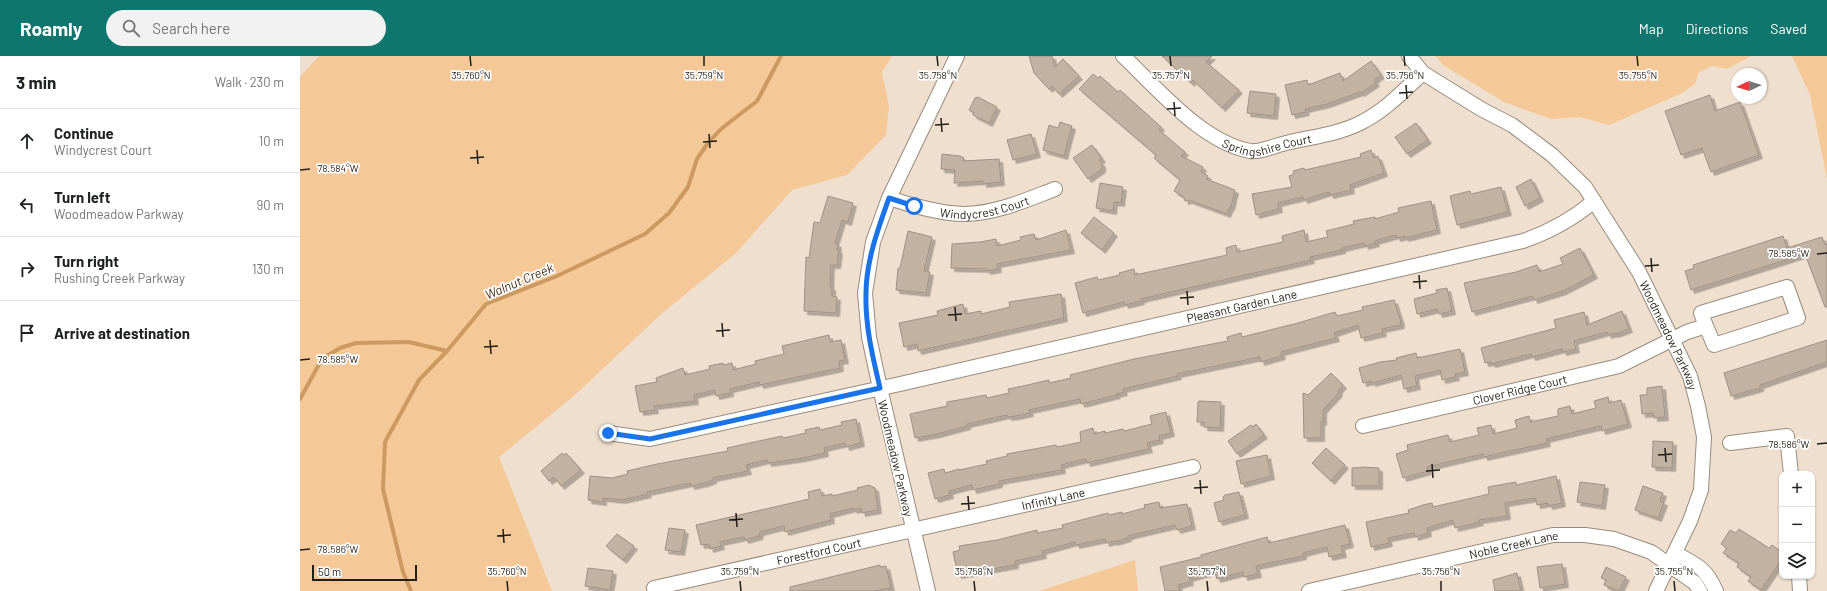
<!DOCTYPE html>
<meta charset="utf-8">
<style>
:root{--surface:#fff;--page:#f2f2f2;--text:#202124;--muted:#757577;--line:#e0e0e0;--accent:#0f766e}
body{margin:0;font-family:Barlow,sans-serif;background:var(--page);color:var(--text)}
.controls{position:absolute;right:12px;bottom:12px;display:grid;overflow:hidden;border-radius:8px;box-shadow:0 1px 3px #0004}
.controls button{width:36px;height:36px;display:grid;place-items:center;padding:0;border:0;border-bottom:1px solid var(--line);background:var(--surface);color:var(--text);font:20px sans-serif}
.compass{position:absolute;left:1431px;top:12px;width:36px;height:36px;border-radius:50%;background:var(--surface);box-shadow:0 1px 3px #0004;rotate:266deg}
.scale{position:absolute;left:12px;bottom:10px;width:105px;box-sizing:border-box;padding-left:4px;border:2px solid #231d17;border-top:0;font-size:11px;line-height:14px;white-space:nowrap;color:#231d17;-webkit-text-stroke:3px #fff;paint-order:stroke}
.stop{position:absolute;width:12px;height:12px;margin:-9px;border:3px solid #1a73e8;border-radius:50%;background:#fff}
.stop.end{background:#1a73e8;border-color:#fff;box-shadow:0 1px 4px #0008}
.list{margin:0;padding:0;list-style:none}
h2{display:flex;justify-content:space-between;align-items:center;height:52px;margin:0;padding:0 16px;font-size:17px}
h2 small{font-size:13px;font-weight:400;color:var(--muted)}
.list li{display:grid;grid-template-columns:26px 1fr auto;gap:12px;align-items:center;box-sizing:border-box;height:64px;padding:0 16px;border-top:1px solid var(--line)}
.list b{display:block;font-size:15px;white-space:nowrap}
.list p{margin:0;font-size:13px;white-space:nowrap;color:var(--muted)}
.list em{font-size:13px;font-style:normal;color:var(--muted)}
.icon{flex:none;width:22px;height:22px;fill:none;stroke:currentColor;stroke-width:2;stroke-linecap:round;stroke-linejoin:round}
.map{position:relative;flex:none;width:1527px;height:535px;overflow:hidden}
header{display:flex;align-items:center;gap:24px;box-sizing:border-box;height:56px;padding:0 20px;background:var(--accent);color:#fff}
header strong{font-size:19px}
nav{display:flex;gap:22px;margin-inline-start:auto;font-size:14px}
.search{width:280px;height:36px;background:var(--page);display:flex;align-items:center;gap:10px;box-sizing:border-box;padding:0 14px;border-radius:22px;color:var(--muted);font-size:15px}
main{display:flex}
aside{flex:1;background:var(--surface)}
.map>svg:first-child{display:block}
.green{fill:#f5c898}
.lines{fill:none;stroke-linecap:round;stroke-linejoin:round}
.stream{stroke:#cc9a61;stroke-width:4}
.building{fill:#c1b2a2;stroke:#9f9081;filter:url(#shadow)}
.street-casing{stroke:#998b7b;stroke-width:16}
.street{stroke:#fff;stroke-width:14}
.route{stroke:#1a73e8;stroke-width:5}
.ticks{fill:none;stroke:#231d17;stroke-width:1.5}
.labels{text-anchor:middle;dominant-baseline:central;stroke-width:3.5;stroke-linejoin:round;paint-order:stroke}
.street-label{font-size:12px;fill:#231d17;stroke:#fff}
.water-label{font-size:13px;font-style:italic;fill:#452f16;stroke:#fff}
.ticks-label{font-size:10px;text-anchor:middle;fill:#231d17;stroke:#fff;stroke-width:3.5;stroke-linejoin:round;paint-order:stroke}
</style>
<header>
<strong>Roamly</strong>
<div class="search"><svg class="icon" aria-label="search" viewBox="0 0 24 24"><circle cx="10" cy="10" r="6"/><path d="M15 15l6 6"/></svg>Search here</div>
<nav><a>Map</a><a>Directions</a><a>Saved</a></nav>
</header>
<main>
<aside>
<h2>3 min<small>Walk · 230 m</small></h2>
<ul class="list">
<li><svg class="icon" aria-label="ahead" viewBox="0 0 24 24"><path d="M12 20V5M6 11l6-6 6 6"/></svg><div><b>Continue</b><p>Windycrest Court</p></div><em>10 m</em></li>
<li><svg class="icon" aria-label="left" viewBox="0 0 24 24"><path d="M17 20v-9H6M10 6l-5 5 5 5"/></svg><div><b>Turn left</b><p>Woodmeadow Parkway</p></div><em>90 m</em></li>
<li><svg class="icon" aria-label="right" viewBox="0 0 24 24"><path d="M7 20v-9h11M14 6l5 5-5 5"/></svg><div><b>Turn right</b><p>Rushing Creek Parkway</p></div><em>130 m</em></li>
<li><svg class="icon" aria-label="arrive" viewBox="0 0 24 24"><path d="M6 21V4h12l-3 4 3 4H6"/></svg><div><b>Arrive at destination</b></div></li>
</ul>
</aside>
<div class="map">
<svg width="1527" height="535" viewBox="0 0 1527 535">
<defs>
<filter id="shadow"><feDropShadow dx="3.5" dy="3.5" stdDeviation="0" flood-color="#0004"/></filter>
</defs>
<rect width="100%" height="100%" fill="#efdfce"/>
<g class="green">
<path d="M19,0H592L582,16L589,50L586,79L547,119L492,134L436,197L360,259L276,338L199,401L252,535H0V21Z"/>
<path d="M1136,0H1451L1427,13L1412,10L1399,16L1395,28L1380,38L1309,69L1280,61L1251,63L1204,46L1143,9Z"/>
<path d="M1492,0H1527V123L1510,39Z"/>
<path d="M835,504L838,535H739Z"/>
</g>
<g class="lines">
<g class="stream">
<path d="M0,343L22,303L40,292L56,287L109,286L147,295"/>
<path d="M111,535L103,516L83,433L85,386L119,324L147,295L186,248L257,220L345,178L369,157L388,131L397,103L408,87L421,73L457,45L481,0"/>
</g>
</g>
<g class="building">
<path d="M729,0H752L755,11L763,3L779,20L759,38L752,30L749,33L734,17Z"/>
<path d="M862,0H912L906,6L939,34L922,52L893,24L891,27Z"/>
<path d="M1071,5L1081,19L1074,24L1076,27L1061,37L1060,36L1027,48L1005,53L1006,56L992,59L985,29L1007,24L1008,29L1040,17L1043,25Z"/>
<path d="M793,18L798,22L800,20L818,36L820,34L861,71L859,74L885,96L881,100L903,111L901,116L908,120L906,123L935,134L931,151H930L927,158L889,144L885,145L884,141L874,135L880,124L854,102L856,99L779,33Z"/>
<path d="M950,35L976,38L974,60L947,57Z"/>
<path d="M1410,39L1415,55L1440,46L1459,99L1411,116L1402,92L1381,99L1365,55Z"/>
<path d="M678,41L697,51L689,67L673,59L674,57L669,54L675,42Z"/>
<path d="M760,66L772,70L764,100L743,94L749,69L758,72Z"/>
<path d="M1116,67L1128,84L1107,98L1095,81Z"/>
<path d="M731,78L737,98L713,104L707,84Z"/>
<path d="M792,89L802,103L799,104L802,108V113L788,123L773,102Z"/>
<path d="M1071,94L1074,102L1078,100L1084,117L1050,129L1051,134L1030,139L1029,136L1004,144L1003,141L978,147L979,153L956,159L952,138L992,131L989,120L994,118L993,115L1004,112L1005,114L1061,101L1060,98Z"/>
<path d="M642,98L660,100L664,102L663,105L699,103L701,126L683,128V125L654,127L655,114L641,113Z"/>
<path d="M1231,123L1240,142L1225,150L1216,131Z"/>
<path d="M800,127L823,131L821,147L814,146L813,155L796,152Z"/>
<path d="M1201,131L1208,156L1157,169L1150,140L1170,135L1171,138Z"/>
<path d="M528,140L553,147L548,166L542,164L535,187L538,188L537,194H539L537,209H531L530,231H532V240L537,241L536,257L504,255L506,201L509,202L514,166L520,167Z"/>
<path d="M1131,145L1137,174L1105,182V180L1097,182L1096,179L1075,185L1076,187L1065,190L1064,187L1042,192V194L1010,201L1011,204L841,243V245L825,249L824,246L783,257L775,227L797,221L798,224L820,219L819,217L834,213L835,219L927,199L926,192L936,189L937,196L983,186L982,180L1004,174L1006,186L1028,181L1026,175L1054,168L1053,165L1075,161V163L1099,156L1098,152Z"/>
<path d="M794,161L814,177L802,194L781,177Z"/>
<path d="M766,174L771,194L697,208L698,213L687,215V213L651,212L652,188L680,186L696,183L697,190L721,184L720,181L734,178L736,184Z"/>
<path d="M608,175L632,181L624,215L630,216L626,237L596,234L598,212H600Z"/>
<path d="M1483,180L1487,192L1522,181L1525,189L1527,188V251H1525L1505,198L1391,234L1385,215L1394,212L1393,209Z"/>
<path d="M1280,192L1294,219L1263,235L1234,244L1233,240L1172,256L1164,227L1216,216L1237,209L1239,216L1263,208L1260,202Z"/>
<path d="M1147,232L1152,255L1139,258L1137,253L1117,258L1114,243L1137,237L1136,234Z"/>
<path d="M761,238L764,262L618,295L617,288L604,291L599,267L638,259L637,255L663,248L665,258L681,255V258L710,251L709,246Z"/>
<path d="M1094,244L1101,266H1100L1101,269L1082,273L1083,277L1061,282L1058,269L1034,277L1036,282L981,296L982,300L961,306L960,301L877,318L878,320L823,333L824,336L816,338L817,339L781,348L780,343L729,354L730,357L716,360L708,361L707,359L667,368V370L637,378L615,382L610,358L647,350V346L686,339L687,342L709,337L708,333L723,330L749,324V327L771,322L770,319L834,303L928,285L927,281L941,277L942,281L998,267L1035,256L1037,260L1063,254L1062,251Z"/>
<path d="M1322,255L1329,273L1315,278V277L1308,279L1307,276L1274,285L1276,293L1263,296L1262,293L1232,301L1231,298L1192,308L1191,306L1185,307L1181,292L1256,272L1254,264L1284,256L1287,269Z"/>
<path d="M529,279L530,286L541,284L545,304L539,305L540,312L460,329L459,326L430,333V337L416,340L414,334L394,339L395,345L354,350L355,354L340,356L335,330L357,326L356,322L383,312L385,319L410,313L409,310L423,307V309L432,307L433,314L456,308L455,305L484,298L482,290Z"/>
<path d="M1527,284V306L1460,329V332L1431,340L1424,317Z"/>
<path d="M1160,293L1165,316L1155,318L1156,321L1142,324L1140,314L1115,320L1117,330L1104,333L1101,319L1072,327L1071,325L1063,327L1059,312L1080,306L1097,304L1096,302L1116,297L1117,302Z"/>
<path d="M1031,317L1043,329L1038,335L1039,337L1023,354V366H1021V382H1004L1003,337L1008,339Z"/>
<path d="M1362,330L1365,361L1354,362L1353,357L1342,358L1340,339H1347V332Z"/>
<path d="M1308,341L1309,347L1321,344L1328,368L1302,375L1301,370L1275,376L1246,383L1247,387L1184,401L1183,398L1127,411L1128,415L1103,422L1096,398L1108,394L1107,389L1148,379L1150,386L1179,379L1177,372L1191,369L1193,378L1217,372L1215,364L1229,360L1230,366L1258,360V353L1270,350L1272,358L1296,352L1294,345Z"/>
<path d="M899,345L921,346L920,372L904,371V366H897L898,346Z"/>
<path d="M866,356L871,377L859,380L860,384L847,387L849,393L787,407L786,403L761,409L762,414L699,425V428L673,434L672,429L649,435L650,439L635,443L628,417L644,413L645,417L659,413V414L687,408L686,405L707,400V398L756,389L757,391L781,386L780,376L793,372L794,378L805,375V377L823,373L824,375L852,368L850,360Z"/>
<path d="M556,363L561,387L546,391L545,387L524,392L525,397L503,402L468,407L467,404L446,409L448,415L413,422V424L405,427L391,430L390,427L347,436L348,438L322,444L303,442V446L288,444L290,420L312,422L328,418L327,415L357,408L428,395L427,392L482,380L483,382L506,377L505,374L519,371L520,374L542,369L541,366Z"/>
<path d="M956,368L964,379L937,398L928,385L951,369L952,371Z"/>
<path d="M1353,385L1373,386L1372,412L1352,411Z"/>
<path d="M1026,392L1045,409L1031,425L1012,407Z"/>
<path d="M262,397L264,399L266,397L281,414L261,430L254,421L249,425L241,415Z"/>
<path d="M967,399L971,420L941,428L936,405Z"/>
<path d="M1063,411L1079,412V430H1052V412Z"/>
<path d="M1256,420L1262,447L1249,450L1248,447L1237,449L1235,442L1205,447L1207,460L1179,464L1180,466L1155,472L1153,464L1127,472L1128,477L1115,481L1114,477L1088,482L1089,487L1071,491L1066,466L1109,457L1108,454L1123,449L1132,447L1133,451L1189,438L1188,431L1216,426V429Z"/>
<path d="M1280,426L1305,429L1302,450L1277,446Z"/>
<path d="M569,429L575,432L578,454L562,457L561,452L554,454L553,452L530,458L531,464L485,476L484,470L460,476L459,480L445,484L444,481L420,486L421,490L410,493L409,488L401,489L396,469L509,443L508,436L520,433L522,440L532,438V440L558,434L557,432Z"/>
<path d="M1343,430L1363,437L1360,445L1364,446L1358,462L1335,454Z"/>
<path d="M939,436L945,459L919,466L914,447L924,444L923,441L925,439Z"/>
<path d="M859,446L860,452L887,448L892,470L877,474L875,469L828,480V482L814,486L813,485L806,487L805,483L776,489L775,486L742,495L743,499L715,505V509L658,519L653,496L660,494L659,490L697,484L737,474V477L763,472L762,469L808,457L809,459L822,456V458L845,452L844,449Z"/>
<path d="M1045,469L1050,488L1041,490L1043,498L1029,501L1027,491L1003,497V500L956,510L958,518L944,521L943,516L917,523L915,515L889,522L890,526L878,529L880,535H865L860,511L901,501V499L967,481L969,487Z"/>
<path d="M369,472L385,474L381,496L365,494Z"/>
<path d="M1439,473L1469,492L1472,489L1482,496V503L1461,534L1448,525L1451,521L1437,511L1439,507L1423,497L1427,492L1421,488L1430,474L1436,477Z"/>
<path d="M317,478L334,490L323,504L306,490Z"/>
<path d="M1262,508L1265,528L1240,532L1237,511Z"/>
<path d="M580,509V511L586,510L591,532L574,535H490V531Z"/>
<path d="M1306,511L1326,521L1319,535L1304,529L1306,524L1301,522Z"/>
<path d="M288,512L313,515L310,534L285,530Z"/>
<path d="M1217,517L1221,535H1195L1193,524Z"/>
</g>
<g class="lines">
<g class="street-casing">
<g id="street">
<path id="s1" d="M823,0C858,33 902,86 950,95C958,97 977,89 986,87C1011,81 1041,78 1064,65C1087,53 1104,34 1123,17"/>
<path id="s2" d="M1109,0L1123,17L1181,53L1212,69L1252,99L1285,131L1339,216L1390,320L1398,350L1404,381L1401,434L1390,465L1356,535"/>
<path id="s3" d="M589,142C609,149 643,158 664,158C695,158 726,144 755,133"/>
<path id="s4" d="M1063,370L1319,310L1387,276L1406,270L1414,289L1498,262L1487,231L1401,257L1406,270"/>
<path id="s5" d="M308,377L350,383L600,328L1223,185C1249,176 1273,163 1294,145"/>
<path d="M1430,387L1487,380L1491,418"/>
<path d="M1375,497C1398,510 1405,511 1416,535"/>
<path d="M1499,520L1500,535"/>
<path id="s6" d="M354,532L893,411"/>
<path d="M628,535L580,332L569,281L565,237L573,186L589,142L657,0"/>
<path id="s7" d="M1009,535L1253,479H1285L1314,483L1351,496L1395,527L1400,535"/>
</g>
</g>
<use href="#street" class="street"/>
</g>
<g class="lines">
<path class="route" d="M308,377L350,383L580,332C573,302 565,270 566,238C566,205 578,173 589,142L614,150"/>
</g>
<path class="ticks" d="M170,0L171,10M404,0V10M637,0L638,10M870,0L871,10M1104,0L1105,10M1337,0L1338,10M1106,29L1107,43M1099,37L1113,36M874,46L875,60M867,53L881,52M641,62L642,76M635,69L649,68M409,78L410,92M403,86L417,85M177,94L178,108M170,102L184,101M0,114L10,113M1517,198L1527,197M1351,202L1352,216M1345,210L1359,209M1119,219L1120,233M1113,226L1127,225M887,235L888,249M880,242L894,241M655,251L656,265M648,259L662,258M422,267L423,281M416,275L430,274M190,284L191,298M184,291L198,290M0,304L10,303M1517,388L1527,387M1365,392L1366,406M1358,399L1372,398M1132,408L1133,422M1126,415L1140,414M900,424L901,438M894,432L908,431M668,440L669,454M661,448L675,447M436,457L437,471M429,464L443,463M203,473L204,487M197,480L211,479M0,494L10,493M207,525L208,535M440,525L441,535M674,525L675,535M907,525L908,535M1141,525V535M1374,525L1375,535"/>
<g class="labels">
<g class="street-label">
<text stroke="none"><textPath href="#s1" startOffset="178">Springshire Court</textPath></text>
<text stroke="none"><textPath href="#s3" startOffset="98">Windycrest Court</textPath></text>
<text stroke="none"><textPath href="#s5" startOffset="649">Pleasant Garden Lane</textPath></text>
<text stroke="none"><textPath href="#s2" startOffset="392">Woodmeadow Parkway</textPath></text>
<text stroke="none"><textPath href="#s4" startOffset="161">Clover Ridge Court</textPath></text>
<text transform="translate(596 402) rotate(77)">Woodmeadow Parkway</text>
<text stroke="none"><textPath href="#s6" startOffset="409">Infinity Lane</textPath></text>
<text stroke="none"><textPath href="#s7" startOffset="210">Noble Creek Lane</textPath></text>
<text stroke="none"><textPath href="#s6" startOffset="169">Forestford Court</textPath></text>
</g>
<g class="water-label">
<text transform="translate(219 225) rotate(-23)">Walnut Creek</text>
</g>
</g>
<g class="ticks-label">
<text x="171" y="23">35.760°N</text>
<text x="404" y="23">35.759°N</text>
<text x="638" y="23">35.758°N</text>
<text x="871" y="23">35.757°N</text>
<text x="1105" y="23">35.756°N</text>
<text x="1338" y="23">35.755°N</text>
<text x="38" y="116">78.584°W</text>
<text x="1489" y="201">78.585°W</text>
<text x="38" y="307">78.585°W</text>
<text x="1489" y="392">78.586°W</text>
<text x="38" y="497">78.586°W</text>
<text x="207" y="519">35.760°N</text>
<text x="440" y="519">35.759°N</text>
<text x="674" y="519">35.758°N</text>
<text x="907" y="519">35.757°N</text>
<text x="1141" y="519">35.756°N</text>
<text x="1374" y="519">35.755°N</text>
</g>
</svg>
<div class="controls">
<button>+</button>
<button>−</button>
<button><svg class="icon" aria-label="layers" viewBox="0 0 24 24"><path d="M12 4l9 5-9 5-9-5zM3 14l9 5 9-5"/></svg></button>
</div>
<svg class="compass" viewBox="-18 -18 36 36"><path d="M0-13l5 13h-10z" fill="#e53935"/><path d="M0 13l5-13h-10z" fill="#757577"/></svg>
<div class="scale">50 m</div>
<div class="stop" style="left:614px;top:150px"></div>
<div class="stop end" style="left:308px;top:377px"></div>
</div>
</main>
